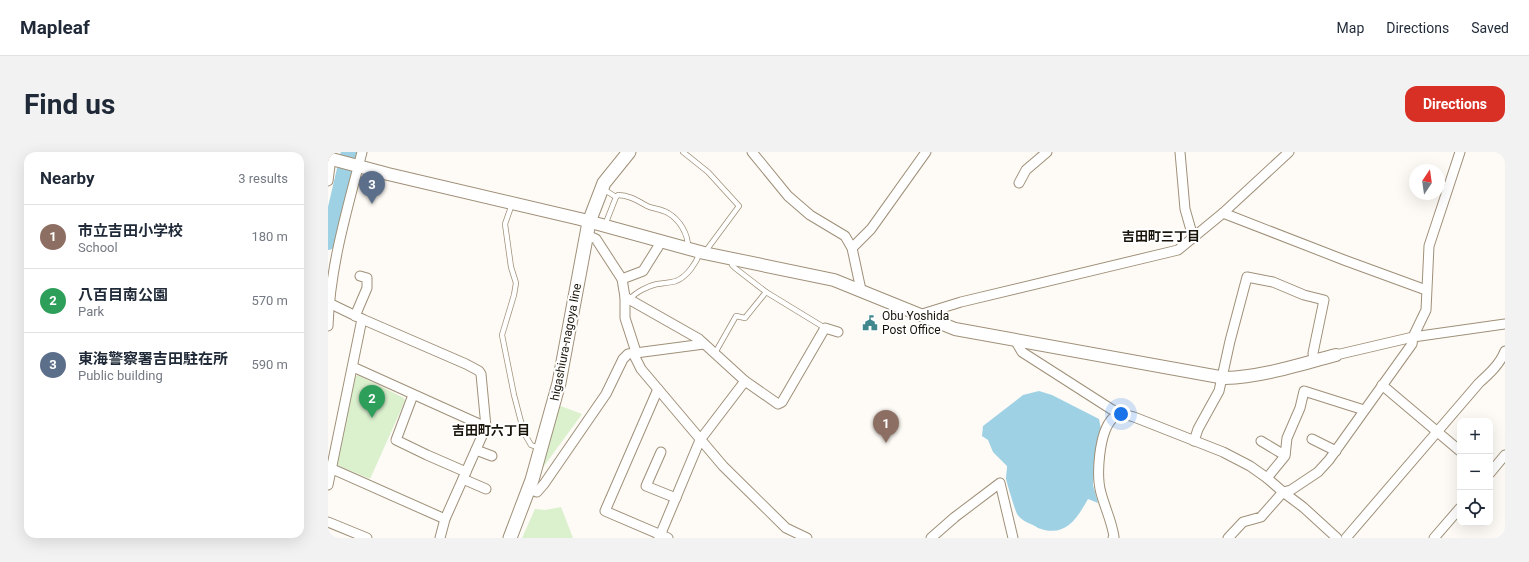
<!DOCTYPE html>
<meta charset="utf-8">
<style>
:root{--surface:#fff;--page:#f2f2f3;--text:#1f2937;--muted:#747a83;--line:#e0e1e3;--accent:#d93025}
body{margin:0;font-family:Roboto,"Noto Sans JP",sans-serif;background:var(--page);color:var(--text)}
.controls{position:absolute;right:12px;bottom:12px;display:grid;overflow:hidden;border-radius:8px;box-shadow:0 4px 16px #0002}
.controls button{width:36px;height:36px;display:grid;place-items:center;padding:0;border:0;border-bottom:1px solid var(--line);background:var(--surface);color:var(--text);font:20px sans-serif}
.compass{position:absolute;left:1081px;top:12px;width:36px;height:36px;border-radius:50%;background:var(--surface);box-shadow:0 4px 16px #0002;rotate:13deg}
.you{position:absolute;left:793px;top:262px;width:14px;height:14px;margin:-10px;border:3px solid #fff;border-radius:50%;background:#1a73e8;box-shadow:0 0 0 6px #1a73e833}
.badge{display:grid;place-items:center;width:26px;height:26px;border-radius:50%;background:var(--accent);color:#fff;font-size:13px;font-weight:700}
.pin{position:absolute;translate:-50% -33px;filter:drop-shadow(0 1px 2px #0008)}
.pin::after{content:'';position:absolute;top:21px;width:14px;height:12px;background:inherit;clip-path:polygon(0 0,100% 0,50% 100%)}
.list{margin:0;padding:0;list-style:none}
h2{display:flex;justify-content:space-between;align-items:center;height:52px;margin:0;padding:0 16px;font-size:17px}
h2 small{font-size:13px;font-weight:400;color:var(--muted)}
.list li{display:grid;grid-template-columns:26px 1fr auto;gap:12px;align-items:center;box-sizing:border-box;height:64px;padding:0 16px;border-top:1px solid var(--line)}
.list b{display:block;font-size:15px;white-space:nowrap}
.list p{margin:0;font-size:13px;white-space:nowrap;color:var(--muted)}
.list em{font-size:13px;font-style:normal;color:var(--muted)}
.icon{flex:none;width:22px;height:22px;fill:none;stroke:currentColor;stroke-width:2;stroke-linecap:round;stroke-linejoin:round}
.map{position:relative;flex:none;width:1177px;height:386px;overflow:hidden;border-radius:12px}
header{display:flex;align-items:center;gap:24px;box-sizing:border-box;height:56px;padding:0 20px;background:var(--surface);border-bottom:1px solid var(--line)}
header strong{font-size:19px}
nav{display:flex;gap:22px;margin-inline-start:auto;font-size:14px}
.intro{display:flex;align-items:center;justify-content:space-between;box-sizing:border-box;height:96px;padding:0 24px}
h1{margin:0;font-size:28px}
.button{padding:10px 18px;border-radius:12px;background:var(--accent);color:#fff;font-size:14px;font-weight:700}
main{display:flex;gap:24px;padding:0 24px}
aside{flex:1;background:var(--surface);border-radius:12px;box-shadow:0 4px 16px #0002}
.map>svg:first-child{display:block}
.green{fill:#dbf1ce}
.water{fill:#9fd1e5}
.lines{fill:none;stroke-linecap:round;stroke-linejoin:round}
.river{stroke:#9fd1e5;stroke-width:16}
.lane-casing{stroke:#9f9079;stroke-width:6}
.street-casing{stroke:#9f9079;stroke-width:11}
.secondary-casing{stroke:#9f9079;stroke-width:14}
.primary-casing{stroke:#9f9079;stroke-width:15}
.lane{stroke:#fff;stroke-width:4.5}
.street{stroke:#fff;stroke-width:9}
.secondary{stroke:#fff;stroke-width:12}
.primary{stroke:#fff;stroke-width:13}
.labels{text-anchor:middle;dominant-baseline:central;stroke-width:4;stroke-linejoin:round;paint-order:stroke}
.poi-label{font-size:12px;fill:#19140b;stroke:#fff;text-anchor:start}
.street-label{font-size:12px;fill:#19140b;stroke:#fff}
.neighbourhood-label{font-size:13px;font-weight:bold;fill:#19140b;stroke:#fff}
</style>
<header>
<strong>Mapleaf</strong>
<nav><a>Map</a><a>Directions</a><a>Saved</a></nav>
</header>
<div class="intro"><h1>Find us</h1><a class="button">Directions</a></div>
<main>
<aside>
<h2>Nearby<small>3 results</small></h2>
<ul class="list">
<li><span class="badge" style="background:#8d6e63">1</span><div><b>市立吉田小学校</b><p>School</p></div><em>180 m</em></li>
<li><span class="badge" style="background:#2e9e5b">2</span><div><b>八百目南公園</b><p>Park</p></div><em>570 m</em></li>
<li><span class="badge" style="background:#5c6f8a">3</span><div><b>東海警察署吉田駐在所</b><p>Public building</p></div><em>590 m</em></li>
</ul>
</aside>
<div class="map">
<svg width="1177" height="386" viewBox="0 0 1177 386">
<rect width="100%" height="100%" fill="#fefaf5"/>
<g class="green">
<path d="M30,223L76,246L77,249L42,327L11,314L9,311L26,226Z"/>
<path d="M230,253L254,262L208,325Z"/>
<path d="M233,355L245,386H194L207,357L217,358Z"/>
</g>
<path class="water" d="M711,239L724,243L771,267L773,277L770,287L767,305L765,333L770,351L760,347C748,368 737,386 710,376C703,371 694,370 689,362C687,358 679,331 678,327C678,322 679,319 679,314L665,300L660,288L654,284L655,274L695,243Z"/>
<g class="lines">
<path class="river" d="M0,90L21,0"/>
<g class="lane-casing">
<g id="lane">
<path d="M355,0L380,20L411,54L377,100"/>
<path d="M275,37L288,45L277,73"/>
<path d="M288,45L290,43C301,43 310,49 319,54C326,57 334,57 340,61C352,68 360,82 360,95"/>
<path d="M184,52L177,72L183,115L188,131L186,143L174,183L186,243L196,281L203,293L211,296"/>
<path d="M404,108V113L407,116L438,140L497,176"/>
<path d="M302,147C308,140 320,134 329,132C335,131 342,131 348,129C359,125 369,110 372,100"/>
<path d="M387,201L408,164L417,166L438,140"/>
</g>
</g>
<g class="street-casing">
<g id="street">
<path d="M424,0L460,44L482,63L517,84L524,96L533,138"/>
<path d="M852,0L857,57L865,85"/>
<path d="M0,29L3,6"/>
<path d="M691,31L698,18L719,0"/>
<path d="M895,61L1016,108L1098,138"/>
<path d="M259,83L268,87L294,127L297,145L371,187L417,229L450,252L454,250L497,176L510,180"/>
<path d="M524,96L543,77L598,0"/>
<path d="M294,127L315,119L330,95L332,89"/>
<path d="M297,145V166L308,200"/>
<path d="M0,152H3L34,167L138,212L151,219L153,222L158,275L117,367L112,386"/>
<path d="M591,163L633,150L850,98L895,61L961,0"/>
<path d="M27,164L39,136V126L32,124"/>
<path d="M0,174C2,114 19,58 34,0"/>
<path d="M687,188L694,200L783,257L791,261"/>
<path d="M305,201L313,217L395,314L458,376L479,386"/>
<path d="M1008,203L1085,185L1177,172"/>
<path d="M25,215L158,275"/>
<path d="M1054,233L1132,299"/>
<path d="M330,237L277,359L340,386"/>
<path d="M85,243L68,288L99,303L138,320"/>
<path d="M984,287L1008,299"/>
<path d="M866,289L870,277L891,239L902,189L919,125L945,130L976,143L996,148L985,201L986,209"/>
<path d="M933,289L953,301L957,302"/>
<path d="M148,298L164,304"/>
<path d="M333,300L318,334L348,346"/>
<path d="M0,315L117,367"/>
<path d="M1162,321L1177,303"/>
<path d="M939,326L957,304L959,286L972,256L976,239L1036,258"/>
<path d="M135,327L158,337"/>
<path d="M0,333L34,167"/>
<path d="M201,337L209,340L216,332L278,242L295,207L300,202L376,192"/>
<path d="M0,370L39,386"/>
<path d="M331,386L372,288L417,229"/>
<path d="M603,386L627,365L672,331L685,386"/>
<path d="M785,386L786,385C784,370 777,356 773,341C768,323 771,281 784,267C786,265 789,263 791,261L806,265L895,300L922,314L939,326L955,340L975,355L1009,386"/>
<path d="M900,386L915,370L933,365L955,340L963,338L990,320L1001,308L1084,192L1085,185L1098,158L1101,94L1132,0"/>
<path d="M1018,386L1151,231C1161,222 1172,212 1177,199"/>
<path d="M1106,386L1132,356"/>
</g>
</g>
<g class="secondary-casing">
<path id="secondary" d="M0,6L60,22L252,67L376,101L506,128L627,177L897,226C935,225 973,212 1008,203"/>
</g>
<g class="primary-casing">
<path id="primary" d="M182,386L204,328L231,231L261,70L276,31L301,0"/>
</g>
<use href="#lane" class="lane"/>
<use href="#street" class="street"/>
<use href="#secondary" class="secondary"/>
<use href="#primary" class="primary"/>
</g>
<defs>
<g id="civic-bare" transform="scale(1.2)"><path d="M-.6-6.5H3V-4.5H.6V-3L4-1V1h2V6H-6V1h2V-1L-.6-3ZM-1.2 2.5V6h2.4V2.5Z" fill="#40888d" stroke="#fff" stroke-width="2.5" paint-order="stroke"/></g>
</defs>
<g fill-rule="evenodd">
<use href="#civic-bare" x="542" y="171"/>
</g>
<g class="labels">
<g class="poi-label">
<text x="554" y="164">Obu Yoshida<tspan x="554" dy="14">Post Office</tspan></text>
</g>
<g class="street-label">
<text transform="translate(238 190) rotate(-79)">higashiura-nagoya line</text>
</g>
<g class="neighbourhood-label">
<text x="833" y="84">吉田町三丁目</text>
<text x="163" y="278">吉田町六丁目</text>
</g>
</g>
</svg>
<div class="controls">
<button>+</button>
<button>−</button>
<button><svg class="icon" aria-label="locate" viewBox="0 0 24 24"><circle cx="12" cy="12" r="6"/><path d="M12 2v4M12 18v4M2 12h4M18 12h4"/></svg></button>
</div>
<svg class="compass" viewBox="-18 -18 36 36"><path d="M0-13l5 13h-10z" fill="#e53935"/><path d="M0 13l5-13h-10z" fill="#747a83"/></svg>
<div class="you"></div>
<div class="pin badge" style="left:558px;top:291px;background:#8d6e63">1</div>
<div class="pin badge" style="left:44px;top:266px;background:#2e9e5b">2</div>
<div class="pin badge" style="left:44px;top:52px;background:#5c6f8a">3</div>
</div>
</main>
